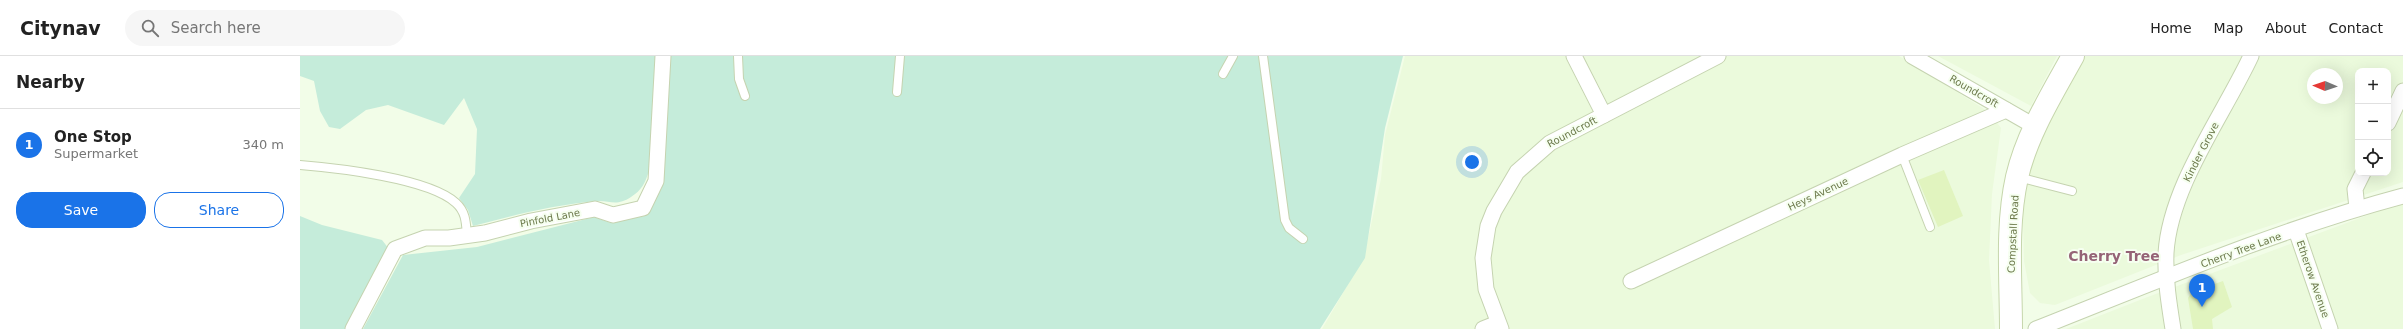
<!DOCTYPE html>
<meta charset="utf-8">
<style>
:root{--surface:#fff;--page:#f6f6f6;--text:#222;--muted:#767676;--line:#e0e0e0;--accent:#1a73e8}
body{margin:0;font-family:"DejaVu Sans",sans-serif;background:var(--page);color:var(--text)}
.controls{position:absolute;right:12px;top:12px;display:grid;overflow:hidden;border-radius:8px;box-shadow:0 4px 16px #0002}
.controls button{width:36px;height:36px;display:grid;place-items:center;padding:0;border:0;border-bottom:1px solid var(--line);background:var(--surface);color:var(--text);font:20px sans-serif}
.compass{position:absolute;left:2007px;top:12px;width:36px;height:36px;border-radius:50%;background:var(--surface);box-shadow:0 4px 16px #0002;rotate:272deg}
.you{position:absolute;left:1172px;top:106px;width:14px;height:14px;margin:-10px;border:3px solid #fff;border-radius:50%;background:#1a73e8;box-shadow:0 0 0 6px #1a73e833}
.badge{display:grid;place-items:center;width:26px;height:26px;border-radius:50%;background:var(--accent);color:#fff;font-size:13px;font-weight:700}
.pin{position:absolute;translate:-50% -33px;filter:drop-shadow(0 1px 2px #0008)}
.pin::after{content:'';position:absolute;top:21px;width:14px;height:12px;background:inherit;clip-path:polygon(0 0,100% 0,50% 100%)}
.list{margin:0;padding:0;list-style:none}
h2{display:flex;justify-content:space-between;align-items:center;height:52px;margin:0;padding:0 16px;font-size:17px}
h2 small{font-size:13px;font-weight:400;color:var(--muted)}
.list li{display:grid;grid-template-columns:26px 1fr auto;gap:12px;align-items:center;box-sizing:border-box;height:72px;padding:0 16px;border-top:1px solid var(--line)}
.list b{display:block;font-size:15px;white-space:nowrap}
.list p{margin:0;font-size:13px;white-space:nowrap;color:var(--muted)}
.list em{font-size:13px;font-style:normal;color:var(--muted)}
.actions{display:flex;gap:8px;padding:12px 16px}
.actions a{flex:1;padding:9px 0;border:1px solid var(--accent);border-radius:16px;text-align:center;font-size:14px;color:var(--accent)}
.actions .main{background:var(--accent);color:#fff}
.icon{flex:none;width:22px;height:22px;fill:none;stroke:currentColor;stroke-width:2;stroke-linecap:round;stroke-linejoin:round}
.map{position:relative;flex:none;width:2103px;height:273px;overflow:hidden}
header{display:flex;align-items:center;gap:24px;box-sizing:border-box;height:56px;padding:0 20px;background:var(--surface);border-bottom:1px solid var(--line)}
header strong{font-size:19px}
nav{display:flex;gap:22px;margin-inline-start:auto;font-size:14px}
.search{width:280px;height:36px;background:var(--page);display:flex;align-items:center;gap:10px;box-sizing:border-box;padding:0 14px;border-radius:22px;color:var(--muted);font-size:15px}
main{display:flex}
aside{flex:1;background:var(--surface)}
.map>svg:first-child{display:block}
.residential{fill:#ebfadc;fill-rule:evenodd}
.green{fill:#c5ecda}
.building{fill:#e1f4bf}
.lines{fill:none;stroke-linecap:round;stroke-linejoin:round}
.service-casing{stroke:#c5d3b0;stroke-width:10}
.minor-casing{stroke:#c5d3b0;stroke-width:17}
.secondary-casing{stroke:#c6d6ac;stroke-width:24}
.service{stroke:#fff;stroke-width:8}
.minor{stroke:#fff;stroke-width:15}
.secondary{stroke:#fff;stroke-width:22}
.labels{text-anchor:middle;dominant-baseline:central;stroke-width:4;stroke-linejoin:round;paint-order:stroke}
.street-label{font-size:10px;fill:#6b794a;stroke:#f6fff0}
.district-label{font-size:14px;font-weight:bold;fill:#956376;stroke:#f6fff0}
</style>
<header>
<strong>Citynav</strong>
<div class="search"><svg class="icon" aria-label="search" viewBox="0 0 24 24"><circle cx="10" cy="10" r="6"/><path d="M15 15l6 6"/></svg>Search here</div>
<nav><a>Home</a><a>Map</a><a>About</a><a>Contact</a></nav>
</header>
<main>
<aside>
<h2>Nearby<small></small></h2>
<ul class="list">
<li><span class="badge">1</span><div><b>One Stop</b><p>Supermarket</p></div><em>340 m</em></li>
</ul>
<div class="actions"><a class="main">Save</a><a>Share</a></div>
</aside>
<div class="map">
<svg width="2103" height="273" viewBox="0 0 2103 273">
<rect width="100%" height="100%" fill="#f2fde8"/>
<g class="residential">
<path d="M1105,0H1599L1689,56L1701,72L1692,138L1689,204L1695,273H1022L1064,201L1081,123L1085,79Z"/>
<path d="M1638,0H1757L1731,50Z"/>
<path d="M1783,0H2103V126L1881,199L1755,249L1740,247L1730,237L1724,205L1723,163L1729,110L1752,59ZM2058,15H2088V117H2058ZM2013,18H2037V42H2013Z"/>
<path d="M2103,146V273H1766L1845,242Z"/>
</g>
<g class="green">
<path d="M0,0H356L349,115C345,127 342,134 331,141C316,151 310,144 296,145C254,149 214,159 173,170L168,154L159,142L175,118L177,73L164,42L144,69L88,49L66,54L40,73L29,71L20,55L14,25L0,20Z"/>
<path d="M369,0H1103L1085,72L1065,202L1020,273H63L103,199L177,191L294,161L311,167L344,160L362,132Z"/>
<path d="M0,160L22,169L82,184L89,193L48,273H0Z"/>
</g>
<g class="building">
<path d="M1644,114L1663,160L1638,171L1618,124Z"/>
<path d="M1923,225L1932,251L1912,263L1913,273H1893L1888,242L1892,236Z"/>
</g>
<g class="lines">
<g class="service-casing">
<g id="service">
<path d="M438,0L439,23L445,40"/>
<path d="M963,0L985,164L989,172L1003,183"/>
<path d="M923,18L933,0"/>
<path d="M597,36L600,0"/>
<path d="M1602,99L1630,171"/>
<path d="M0,109C36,112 129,122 156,147C166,156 166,167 167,180"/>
<path d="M1718,121L1772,135"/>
</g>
</g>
<g class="minor-casing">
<g id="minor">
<path d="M1274,0L1304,59"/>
<path d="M1612,0L1736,71"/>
<path d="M2088,67L2103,35"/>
<path d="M2057,152L2055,133L2063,117"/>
<path d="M1996,174L2030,273"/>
<path d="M1331,225L1602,99L1706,54"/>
<path d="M53,273L95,193L125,182H149L185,177L231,165L295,153L313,159L343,152L356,125L363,0"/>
<path d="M1183,273L1198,267"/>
<path d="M1201,273L1186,233L1183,202L1188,170L1194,155L1217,116L1250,87L1418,0"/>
<path d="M1736,273C1855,226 1979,173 2103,140"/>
<path d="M1873,273C1869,248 1865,223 1866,197C1870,130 1923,60 1951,0"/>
</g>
</g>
<g class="secondary-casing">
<path id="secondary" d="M1711,273C1711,223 1706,170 1717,121C1727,78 1752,38 1773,0"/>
</g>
<use href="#service" class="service"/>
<use href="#minor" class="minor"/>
<use href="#secondary" class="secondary"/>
</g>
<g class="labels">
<g class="street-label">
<text transform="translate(1674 35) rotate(30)">Roundcroft</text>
<text transform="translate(1272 76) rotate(-28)">Roundcroft</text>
<text transform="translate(1901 96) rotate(-63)">Kinder Grove</text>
<text transform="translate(1518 138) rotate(-25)">Heys Avenue</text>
<text transform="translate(250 162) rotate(-11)">Pinfold Lane</text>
<text transform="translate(1713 178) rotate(-87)">Compstall Road</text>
<text transform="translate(1941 194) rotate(-20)">Cherry Tree Lane</text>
<text transform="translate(2013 223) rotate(71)">Etherow Avenue</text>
</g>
<g class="district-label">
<text x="1814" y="200">Cherry Tree</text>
</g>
</g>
</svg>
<div class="controls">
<button>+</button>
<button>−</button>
<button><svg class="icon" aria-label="locate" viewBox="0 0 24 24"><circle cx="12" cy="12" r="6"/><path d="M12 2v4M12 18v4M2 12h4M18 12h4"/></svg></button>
</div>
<svg class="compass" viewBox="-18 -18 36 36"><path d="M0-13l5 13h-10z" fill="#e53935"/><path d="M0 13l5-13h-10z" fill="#767676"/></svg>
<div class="you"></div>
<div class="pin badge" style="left:1902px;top:251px">1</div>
</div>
</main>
